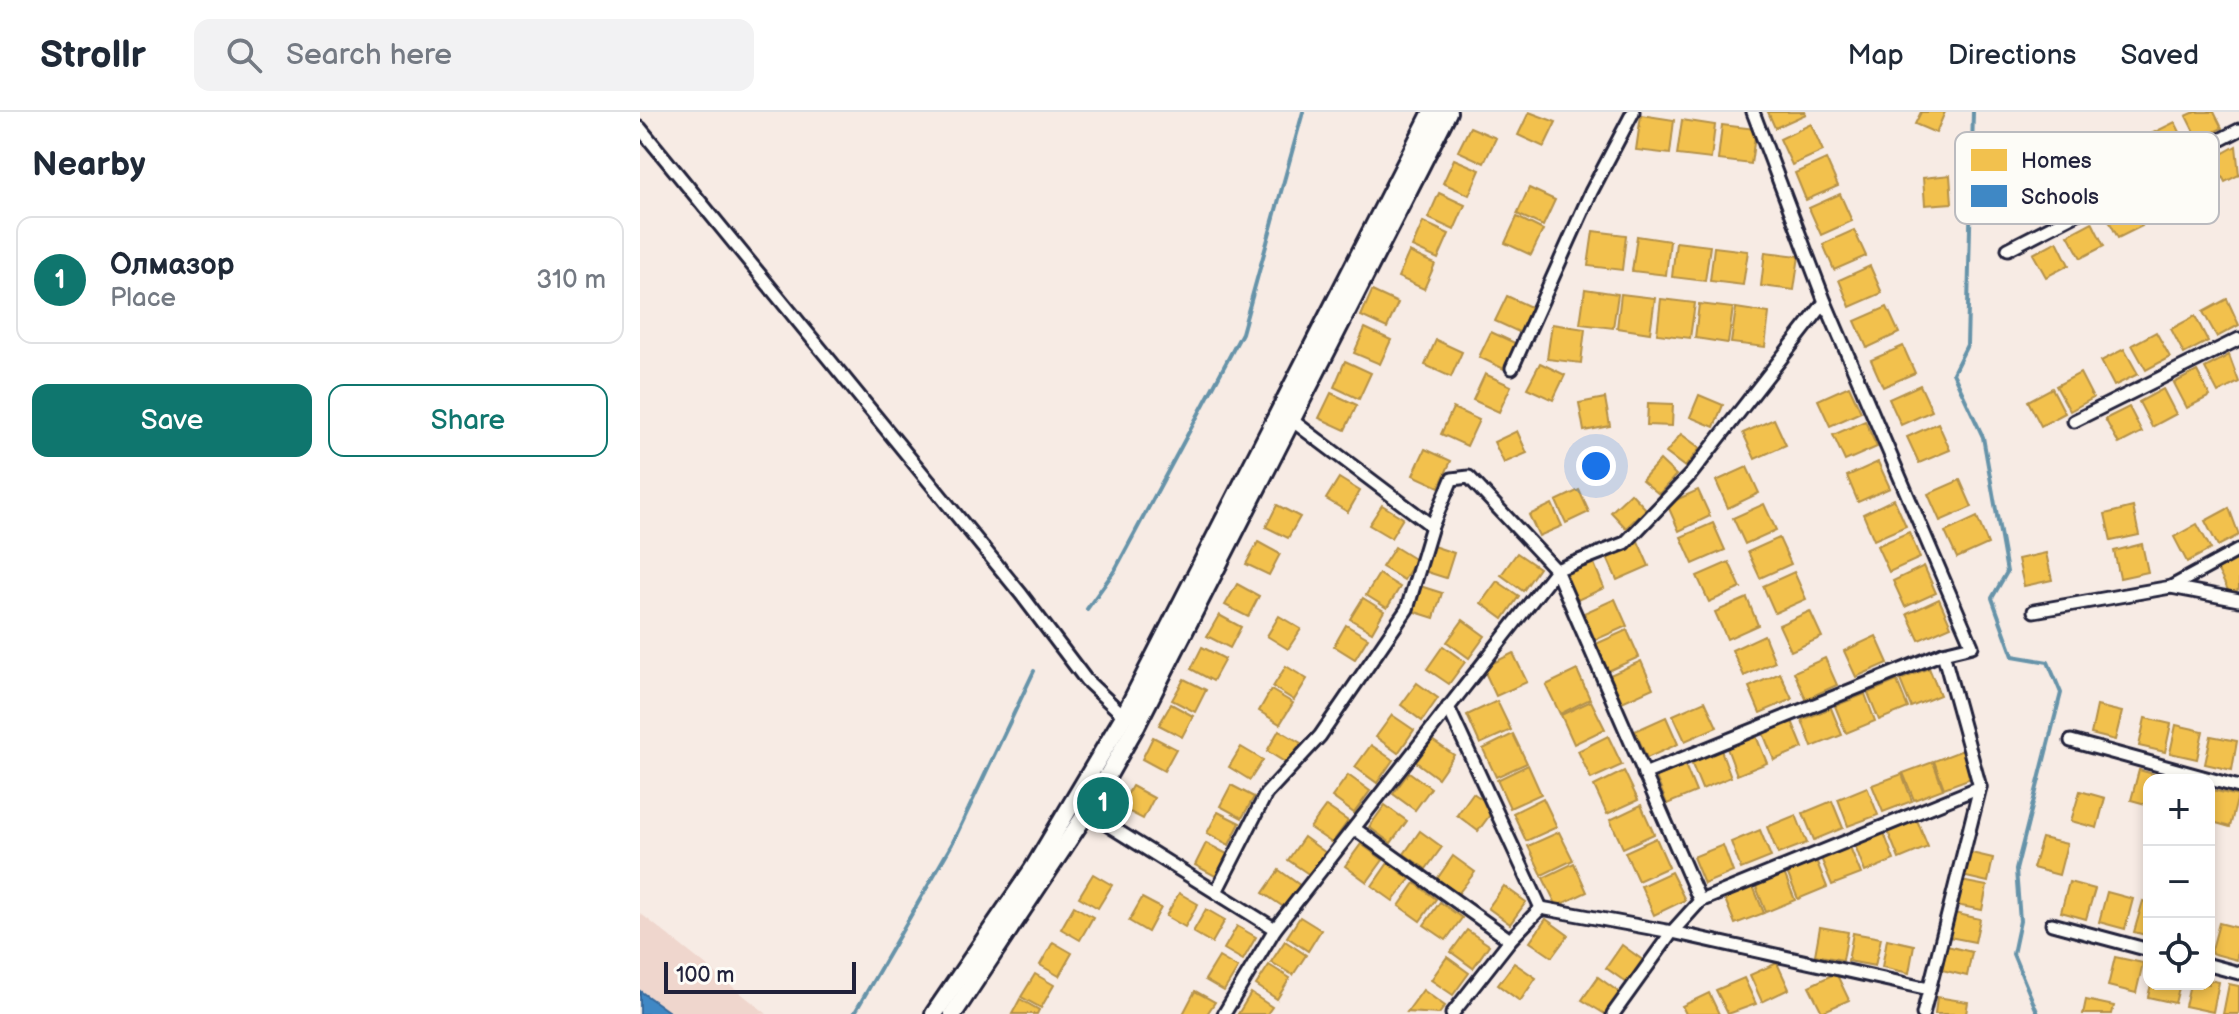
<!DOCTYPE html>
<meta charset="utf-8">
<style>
:root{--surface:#fff;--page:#f2f2f3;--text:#1f2937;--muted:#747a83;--line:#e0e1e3;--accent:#0f766e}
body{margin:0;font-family:"Balsamiq Sans",sans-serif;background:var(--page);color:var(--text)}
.controls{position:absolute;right:24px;bottom:24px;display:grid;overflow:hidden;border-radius:16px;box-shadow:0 4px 12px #0003}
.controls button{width:72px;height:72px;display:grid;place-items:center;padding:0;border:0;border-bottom:2px solid var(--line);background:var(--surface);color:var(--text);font:40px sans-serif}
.scale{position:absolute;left:24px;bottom:20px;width:192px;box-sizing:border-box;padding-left:8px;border:4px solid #22223b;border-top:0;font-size:22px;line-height:28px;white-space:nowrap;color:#22223b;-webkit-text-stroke:6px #fdfcf7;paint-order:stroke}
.you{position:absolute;left:956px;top:354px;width:28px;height:28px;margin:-20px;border:6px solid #fff;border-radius:50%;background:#1a73e8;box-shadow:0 0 0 12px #1a73e833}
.badge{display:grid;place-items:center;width:52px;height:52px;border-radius:50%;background:var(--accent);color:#fff;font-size:26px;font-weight:700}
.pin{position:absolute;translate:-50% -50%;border:4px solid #fff;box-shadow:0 2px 8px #0006}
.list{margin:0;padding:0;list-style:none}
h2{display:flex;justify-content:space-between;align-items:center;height:104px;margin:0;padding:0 32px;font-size:34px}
h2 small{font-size:26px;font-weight:400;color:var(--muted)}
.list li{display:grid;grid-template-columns:52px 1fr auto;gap:24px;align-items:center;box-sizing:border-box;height:128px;margin:0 16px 16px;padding:0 16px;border:2px solid var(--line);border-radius:16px}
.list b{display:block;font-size:30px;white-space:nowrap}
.list p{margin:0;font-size:26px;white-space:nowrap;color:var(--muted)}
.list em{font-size:26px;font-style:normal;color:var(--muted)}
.actions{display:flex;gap:16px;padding:24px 32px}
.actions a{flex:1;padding:18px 0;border:2px solid var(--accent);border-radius:16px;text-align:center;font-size:28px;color:var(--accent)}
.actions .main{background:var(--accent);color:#fff}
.icon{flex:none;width:44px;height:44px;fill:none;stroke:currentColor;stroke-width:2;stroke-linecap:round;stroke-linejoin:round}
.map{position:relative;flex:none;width:1599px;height:902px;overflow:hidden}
header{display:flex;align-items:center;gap:48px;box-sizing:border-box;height:112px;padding:0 40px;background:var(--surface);border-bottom:2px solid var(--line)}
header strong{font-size:38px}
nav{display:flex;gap:44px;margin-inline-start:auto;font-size:28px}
.search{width:560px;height:72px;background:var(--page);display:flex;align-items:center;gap:20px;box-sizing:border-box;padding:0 28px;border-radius:16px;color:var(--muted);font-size:30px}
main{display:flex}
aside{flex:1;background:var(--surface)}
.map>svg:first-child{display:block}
.built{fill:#efd6cd}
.homes{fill:#f2c14e;stroke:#b49148;stroke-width:2}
.schools{fill:#3f88c5;stroke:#36699c;stroke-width:2}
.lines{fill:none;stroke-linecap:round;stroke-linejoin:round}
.stream{stroke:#6693a9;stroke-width:4}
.minor-casing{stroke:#22223b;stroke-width:17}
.secondary-casing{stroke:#22223b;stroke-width:22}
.minor{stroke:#fdfcf7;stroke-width:11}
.secondary{stroke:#fdfcf7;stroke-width:16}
.key{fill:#fdfcf7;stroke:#bbbbbf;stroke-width:2}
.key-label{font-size:22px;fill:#22223b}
</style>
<header>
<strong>Strollr</strong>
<div class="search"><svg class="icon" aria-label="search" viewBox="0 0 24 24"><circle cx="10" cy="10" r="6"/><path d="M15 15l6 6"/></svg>Search here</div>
<nav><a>Map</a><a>Directions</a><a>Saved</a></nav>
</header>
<main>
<aside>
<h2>Nearby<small></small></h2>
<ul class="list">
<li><span class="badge">1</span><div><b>Олмазор</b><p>Place</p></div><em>310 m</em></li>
</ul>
<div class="actions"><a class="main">Save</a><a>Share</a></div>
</aside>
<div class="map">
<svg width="1599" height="902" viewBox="0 0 1599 902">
<rect width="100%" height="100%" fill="#f7ebe4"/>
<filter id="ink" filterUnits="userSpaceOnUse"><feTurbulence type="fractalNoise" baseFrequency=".0125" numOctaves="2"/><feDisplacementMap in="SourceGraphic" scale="16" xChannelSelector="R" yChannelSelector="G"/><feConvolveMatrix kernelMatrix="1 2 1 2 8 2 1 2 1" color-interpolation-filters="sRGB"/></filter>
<g filter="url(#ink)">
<path class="built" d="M0,801L127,902H0Z"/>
<g class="homes">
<path d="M889,0L916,10L904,35L878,23Z"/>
<path d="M1128,0H1165L1166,2L1135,16Z"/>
<path d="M1281,0H1305L1296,21L1275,12Z"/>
<path d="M1555,0H1574L1582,16L1558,28L1546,4Z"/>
<path d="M1001,3L1034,8L1030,42L996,38Z"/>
<path d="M1042,8L1075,13L1071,47L1037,43Z"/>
<path d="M1535,10L1547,34L1524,46L1511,22Z"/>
<path d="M1171,12L1183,39L1152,53L1140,27Z"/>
<path d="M1082,13L1116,17L1111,52L1078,48Z"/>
<path d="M830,15L856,26L844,51L818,39Z"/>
<path d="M1596,34L1599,63L1585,70L1573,47Z"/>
<path d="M814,47L840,58L829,83L803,71Z"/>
<path d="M1186,47L1198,74L1166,88L1155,61Z"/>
<path d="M1310,63L1312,91L1285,93L1283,66Z"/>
<path d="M889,76L915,88L903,114L877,102Z"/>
<path d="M799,81L825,93L814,118L788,106Z"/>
<path d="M1200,82L1212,109L1181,123L1169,96Z"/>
<path d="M1489,91L1502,114L1478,126L1466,103Z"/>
<path d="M877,105L903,118L891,143L865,131Z"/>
<path d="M783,110L809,122L798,147L772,135Z"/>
<path d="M1452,110L1464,134L1441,146L1428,123Z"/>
<path d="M1214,118L1226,144L1194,158L1183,132Z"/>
<path d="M953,119L986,123L982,158L948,154Z"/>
<path d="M997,124L1030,129L1026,163L992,159Z"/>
<path d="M1417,129L1429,153L1406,165L1393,142Z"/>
<path d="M1036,130L1070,134L1065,169L1032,165Z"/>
<path d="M1074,135L1108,139L1103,173L1070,169Z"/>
<path d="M769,140L795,152L784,177L758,165Z"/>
<path d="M1125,140L1159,144L1154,178L1121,174Z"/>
<path d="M1230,154L1242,181L1210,195L1199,168Z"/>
<path d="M945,177L978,182L973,216L940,212Z"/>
<path d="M732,179L758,191L747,216L721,204Z"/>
<path d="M981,182L1015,186L1010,221L977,216Z"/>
<path d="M867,184L893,196L881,221L855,209Z"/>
<path d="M1021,187L1055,191L1050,226L1017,222Z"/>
<path d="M1587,187L1599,213L1577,225L1563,200Z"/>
<path d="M1059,192L1093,196L1088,231L1055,226Z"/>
<path d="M1247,195L1259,221L1227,236L1215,209Z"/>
<path d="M1096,196L1129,201L1125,235L1091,231Z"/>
<path d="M1555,204L1568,229L1544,242L1531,217Z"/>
<path d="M912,212L945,217L941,251L907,247Z"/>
<path d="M725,216L751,228L740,252L714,241Z"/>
<path d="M851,220L877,232L864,257L839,245Z"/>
<path d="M1516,220L1530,245L1506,258L1492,233Z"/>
<path d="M796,228L822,240L811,265L785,253Z"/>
<path d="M1263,234L1275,261L1243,275L1231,248Z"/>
<path d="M1484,237L1498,262L1474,274L1461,249Z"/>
<path d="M1589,243L1599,270L1578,281L1565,256Z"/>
<path d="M705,249L731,261L719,287L694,275Z"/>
<path d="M900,251L925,263L913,288L887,276Z"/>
<path d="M1557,259L1570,284L1547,296L1534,271Z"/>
<path d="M1440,261L1453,286L1430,299L1416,274Z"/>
<path d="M845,262L871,274L859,300L833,288Z"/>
<path d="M1280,273L1292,299L1261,313L1249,287Z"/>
<path d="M1209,274L1221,300L1190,314L1178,288Z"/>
<path d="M1412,276L1425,301L1401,314L1388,289Z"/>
<path d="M1523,277L1536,302L1512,315L1499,290Z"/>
<path d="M691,281L717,293L705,318L679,306Z"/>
<path d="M1059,283L1083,293L1074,315L1050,305Z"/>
<path d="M965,286L970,314L944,319L939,291Z"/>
<path d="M1008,291L1033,292L1032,314L1007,313Z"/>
<path d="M1489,295L1502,320L1479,332L1465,307Z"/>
<path d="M813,296L839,308L827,334L801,322Z"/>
<path d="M1134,307L1146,333L1115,347L1103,321Z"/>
<path d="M1225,309L1237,335L1205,349L1193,323Z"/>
<path d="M1298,311L1310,338L1279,351L1267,325Z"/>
<path d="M877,319L887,341L864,351L854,330Z"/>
<path d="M1041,322L1060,336L1045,355L1026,341Z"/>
<path d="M785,337L811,349L799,375L773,363Z"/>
<path d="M1020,348L1036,363L1019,382L1002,368Z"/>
<path d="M1238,350L1250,376L1218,390L1207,364Z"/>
<path d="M1107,355L1119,381L1088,396L1076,369Z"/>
<path d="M699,366L720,379L708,400L686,387Z"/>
<path d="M1320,368L1332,395L1300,409L1288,382Z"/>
<path d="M939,378L949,400L926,411L916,389Z"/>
<path d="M1058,378L1070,404L1039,419L1027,392Z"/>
<path d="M991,381L1006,397L986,416L971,400Z"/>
<path d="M1254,387L1266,414L1234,428L1223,402Z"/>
<path d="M912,392L922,414L899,424L889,403Z"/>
<path d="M1124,392L1136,418L1105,432L1093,406Z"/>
<path d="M637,393L660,405L648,426L626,415Z"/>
<path d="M742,393L763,406L751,426L729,413Z"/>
<path d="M1493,395L1499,423L1471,429L1465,402Z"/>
<path d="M1589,396L1599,423L1578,434L1565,409Z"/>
<path d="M1337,405L1348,432L1317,446L1305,420Z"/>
<path d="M1073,411L1085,438L1053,452L1041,425Z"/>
<path d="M1557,412L1571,437L1547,450L1534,425Z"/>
<path d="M1269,420L1280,446L1249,460L1237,434Z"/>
<path d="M1139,426L1151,452L1120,466L1108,440Z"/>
<path d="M997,427L1009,454L977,468L965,441Z"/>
<path d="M618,430L640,442L629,463L606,452Z"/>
<path d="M1502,432L1508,460L1480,466L1474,439Z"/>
<path d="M790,433L814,441L806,466L781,458Z"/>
<path d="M755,435L776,448L764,468L742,455Z"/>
<path d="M877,441L899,456L883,479L861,463Z"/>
<path d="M1406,441L1412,468L1384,474L1378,447Z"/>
<path d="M1599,443V477L1590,482L1576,455Z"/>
<path d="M953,449L964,476L933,490L921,463Z"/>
<path d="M1089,450L1101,476L1069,490L1057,464Z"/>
<path d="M1284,454L1296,481L1265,495L1253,469Z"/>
<path d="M1154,460L1166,487L1135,501L1123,474Z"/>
<path d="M739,462L760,475L747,496L726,483Z"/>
<path d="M857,469L879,484L863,507L841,491Z"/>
<path d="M597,472L619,484L608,505L585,493Z"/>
<path d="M777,473L802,481L794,506L769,498Z"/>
<path d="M723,486L744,499L732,520L710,507Z"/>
<path d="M1107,486L1118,513L1087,527L1075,500Z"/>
<path d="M975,487L987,514L955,528L944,501Z"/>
<path d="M1299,487L1311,514L1279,528L1267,502Z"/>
<path d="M1170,499L1182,525L1151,539L1139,513Z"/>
<path d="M579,503L601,515L590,536L567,524Z"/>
<path d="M639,504L661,517L648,537L627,524Z"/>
<path d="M823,508L845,524L829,546L807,530Z"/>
<path d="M706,513L728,526L715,547L694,534Z"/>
<path d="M987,518L999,545L968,559L956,532Z"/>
<path d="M1124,523L1135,550L1104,564L1092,538Z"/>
<path d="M1236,524L1248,551L1216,565L1204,539Z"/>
<path d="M803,534L825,550L809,572L787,557Z"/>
<path d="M562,535L585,547L573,569L551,557Z"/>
<path d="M873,541L887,570L856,584L843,556Z"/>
<path d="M1185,546L1197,573L1166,587L1154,560Z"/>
<path d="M1001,549L1013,576L982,590L970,563Z"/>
<path d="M646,554L667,567L654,588L633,575Z"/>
<path d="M1289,556L1300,583L1271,595L1260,568Z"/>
<path d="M937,558L950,587L920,602L906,573Z"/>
<path d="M1140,561L1152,587L1120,601L1109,575Z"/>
<path d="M544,567L566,578L555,600L532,588Z"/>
<path d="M1257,569L1268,596L1239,608L1228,581Z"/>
<path d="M777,571L798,586L782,609L761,593Z"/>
<path d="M631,578L653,591L640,612L619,599Z"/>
<path d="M1225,582L1235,609L1206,621L1195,594Z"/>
<path d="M857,589L871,618L840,632L827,603Z"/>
<path d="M951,589L965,617L934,632L921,603Z"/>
<path d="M1065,589L1077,615L1045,629L1033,603Z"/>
<path d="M531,592L553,604L542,625L519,613Z"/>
<path d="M1457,594L1482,600L1475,628L1451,622Z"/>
<path d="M1191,596L1202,623L1172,635L1162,608Z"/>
<path d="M752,603L774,618L758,641L736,625Z"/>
<path d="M1026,605L1038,632L1007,646L995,619Z"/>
<path d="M1505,606L1531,612L1525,640L1499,634Z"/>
<path d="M1152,609L1163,636L1134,648L1123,621Z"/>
<path d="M1536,613L1563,619L1557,647L1530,641Z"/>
<path d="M639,618L661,631L648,652L627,639Z"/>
<path d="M873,622L887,651L856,665L843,637Z"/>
<path d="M968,624L982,653L951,667L938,639Z"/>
<path d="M1116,624L1127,651L1097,663L1087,636Z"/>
<path d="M1571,624L1597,629L1592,658L1565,652Z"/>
<path d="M513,625L536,637L524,659L502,647Z"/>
<path d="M792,628L814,643L798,666L776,650Z"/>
<path d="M731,633L753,648L737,671L715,655Z"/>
<path d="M601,635L623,648L610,668L589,655Z"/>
<path d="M1081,638L1091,665L1062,677L1051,650Z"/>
<path d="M1323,638L1334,665L1304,676L1294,649Z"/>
<path d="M1293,650L1303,677L1274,688L1263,661Z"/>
<path d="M888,653L901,682L870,696L857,668Z"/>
<path d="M1045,653L1056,680L1027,692L1016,665Z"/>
<path d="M1499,658L1525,665L1524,668H1509V693L1491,688Z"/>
<path d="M984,659L998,688L967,702L954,674Z"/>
<path d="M769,660L791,676L775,698L753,682Z"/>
<path d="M1262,662L1272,689L1243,700L1232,673Z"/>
<path d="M708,663L730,679L714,701L692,685Z"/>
<path d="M591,673L614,685L602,706L580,694Z"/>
<path d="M492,674L514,686L503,707L480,695Z"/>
<path d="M1227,675L1238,703L1208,714L1198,687Z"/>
<path d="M1572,678L1598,684L1590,715L1569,709Z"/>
<path d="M1440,679L1465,686L1457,716L1431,709Z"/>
<path d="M833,681L855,696L838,719L817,703Z"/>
<path d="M903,686L917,715L886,729L873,701Z"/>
<path d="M1192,689L1203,716L1174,728L1163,701Z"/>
<path d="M745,693L767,709L751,731L729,715Z"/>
<path d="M1001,693L1014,722L983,736L970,708Z"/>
<path d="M686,694L708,709L692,731L670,716Z"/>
<path d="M578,700L600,711L589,733L567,721Z"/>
<path d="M1156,703L1167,731L1138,742L1127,715Z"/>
<path d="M1277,708L1288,735L1259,747L1248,720Z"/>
<path d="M1120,718L1131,745L1101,757L1091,730Z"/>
<path d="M780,719L802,735L786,757L764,742Z"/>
<path d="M919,720L933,748L902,763L888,734Z"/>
<path d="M1244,721L1254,748L1225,760L1215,733Z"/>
<path d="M664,725L686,741L670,763L648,748Z"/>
<path d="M1016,726L1029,755L998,769L985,740Z"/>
<path d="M1402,726L1427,732L1419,763L1393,756Z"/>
<path d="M566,731L589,743L577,765L555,753Z"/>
<path d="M721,732L743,748L727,770L705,754Z"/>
<path d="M1083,733L1093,760L1064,772L1053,745Z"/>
<path d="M1210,735L1221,762L1192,773L1181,746Z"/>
<path d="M1327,740L1353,746L1348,770L1322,764Z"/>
<path d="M813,744L835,760L818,782L797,767Z"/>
<path d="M1176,748L1187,775L1158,787L1147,760Z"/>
<path d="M748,751L770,767L753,789L732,774Z"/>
<path d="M934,751L947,780L917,794L903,766Z"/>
<path d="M639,758L661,774L645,796L623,781Z"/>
<path d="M1031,760L1045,788L1014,803L1001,774Z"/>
<path d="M1144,761L1155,788L1126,800L1115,772Z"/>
<path d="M453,762L472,773L458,796L439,785Z"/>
<path d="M1321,769L1347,774L1342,798L1316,793Z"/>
<path d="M1429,770L1455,777L1446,807L1421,800Z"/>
<path d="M775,771L796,787L780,809L759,794Z"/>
<path d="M864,774L886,790L870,812L848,796Z"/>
<path d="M1113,774L1124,801L1095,812L1084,785Z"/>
<path d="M1467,780L1493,787L1485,817L1459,810Z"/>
<path d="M539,781L558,792L545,815L526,804Z"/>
<path d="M502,786L521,796L508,820L489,809Z"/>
<path d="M1503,789L1509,791V824L1494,820Z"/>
<path d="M800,790L822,806L806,828L784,813Z"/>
<path d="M434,794L453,805L440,828L421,817Z"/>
<path d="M566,797L585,808L572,831L553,820Z"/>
<path d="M1314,801L1340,807L1335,830L1309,825Z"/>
<path d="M660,805L681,818L668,839L647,825Z"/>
<path d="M906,807L928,823L912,845L890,830Z"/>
<path d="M1579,811L1599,816L1597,848L1571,841Z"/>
<path d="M597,814L616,825L603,848L584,837Z"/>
<path d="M1180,815L1208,820L1203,848L1175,843Z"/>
<path d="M827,818L849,833L833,856L811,840Z"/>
<path d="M1213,821L1241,826L1235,854L1208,849Z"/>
<path d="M1247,827L1274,833L1269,861L1242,855Z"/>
<path d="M645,829L666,843L653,863L631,850Z"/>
<path d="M413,830L432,841L419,864L400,853Z"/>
<path d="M982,833L1004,849L987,871L966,856Z"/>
<path d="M1307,834L1332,840L1327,864L1302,858Z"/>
<path d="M579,845L598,856L584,879L565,868Z"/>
<path d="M807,845L829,861L813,883L791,868Z"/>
<path d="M1475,845L1503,851L1496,881L1468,874Z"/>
<path d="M874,851L896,866L880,889L858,873Z"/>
<path d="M1137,851L1149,877L1122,890L1110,863Z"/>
<path d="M629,853L650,866L637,887L616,873Z"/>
<path d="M1196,861L1209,888L1182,900L1169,874Z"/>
<path d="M395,862L414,873L401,896L381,885Z"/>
<path d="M958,865L980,881L965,902L942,888Z"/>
<path d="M1104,866L1116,892L1088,902L1076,878Z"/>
<path d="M1569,868L1579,870L1573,900L1545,894L1550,872H1569Z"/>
<path d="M1511,872H1540L1535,891L1508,885Z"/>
<path d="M1589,872L1599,874V902H1583Z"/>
<path d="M783,878L805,894L799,902L767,900Z"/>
<path d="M555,879L575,890L567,902H543Z"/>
<path d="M611,881L632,895L627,902H598Z"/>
<path d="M1069,881L1079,902H1046L1042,894Z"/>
<path d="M1297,885L1328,890L1326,902H1295Z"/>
<path d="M380,887L399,898L397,902H372Z"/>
<path d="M1446,888L1474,894L1472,902H1443Z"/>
</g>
<path class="schools" d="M0,879L32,902H0Z"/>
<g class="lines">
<g class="stream">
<path d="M1333,0L1327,233L1313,261L1343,325L1367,460L1352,486L1373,544L1408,550L1421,581L1376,758L1380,809L1373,842L1398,902"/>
<path d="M447,497L475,458L602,221L663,0"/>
<path d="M214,902L312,732L394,559"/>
</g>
<g class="minor-casing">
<g id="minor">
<path d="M0,16L381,482L446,568L484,604"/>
<path d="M1368,137L1599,18"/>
<path d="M872,256L951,80L993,0"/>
<path d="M653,309L792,414"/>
<path d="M1434,309L1599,227"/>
<path d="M1531,475L1599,438"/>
<path d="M1394,499L1531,475L1599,488"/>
<path d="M808,595L901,796"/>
<path d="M1431,629L1599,675"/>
<path d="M1004,662L1303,541L1332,534L1185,190L1113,0"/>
<path d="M447,700L635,817"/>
<path d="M715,717L870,828"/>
<path d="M576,780L626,682L680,624L767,497L792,414L812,367L829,365L916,458L1060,789"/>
<path d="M901,796L1032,820L1289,877"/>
<path d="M1412,812L1509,838"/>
<path d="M1569,853L1599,861"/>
<path d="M584,902L635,817L916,458L985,431L1051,362L1185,190"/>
<path d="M812,902L870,828L901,796"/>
<path d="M973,902L1032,820L1060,789L1340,675"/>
<path d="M1283,902L1340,675L1303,541"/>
</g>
</g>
<g class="secondary-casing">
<g id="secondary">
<path d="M294,902L393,757L484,604L792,0"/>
<path d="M313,902L447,700L497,612L808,0"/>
</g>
</g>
<use href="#minor" class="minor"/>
<use href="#secondary" class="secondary"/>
</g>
</g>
<rect x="1315" y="20" width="264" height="92" rx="12" class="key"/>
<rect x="1331" y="37" width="36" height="22" fill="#f2c14e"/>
<rect x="1331" y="73" width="36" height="22" fill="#3f88c5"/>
<g class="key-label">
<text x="1381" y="56">Homes</text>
<text x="1381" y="92">Schools</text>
</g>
</svg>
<div class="controls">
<button>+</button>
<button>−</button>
<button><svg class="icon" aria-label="locate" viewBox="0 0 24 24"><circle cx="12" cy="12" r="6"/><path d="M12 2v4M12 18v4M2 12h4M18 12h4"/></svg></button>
</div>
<div class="scale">100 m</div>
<div class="you"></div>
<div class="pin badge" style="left:463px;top:691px">1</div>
</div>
</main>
